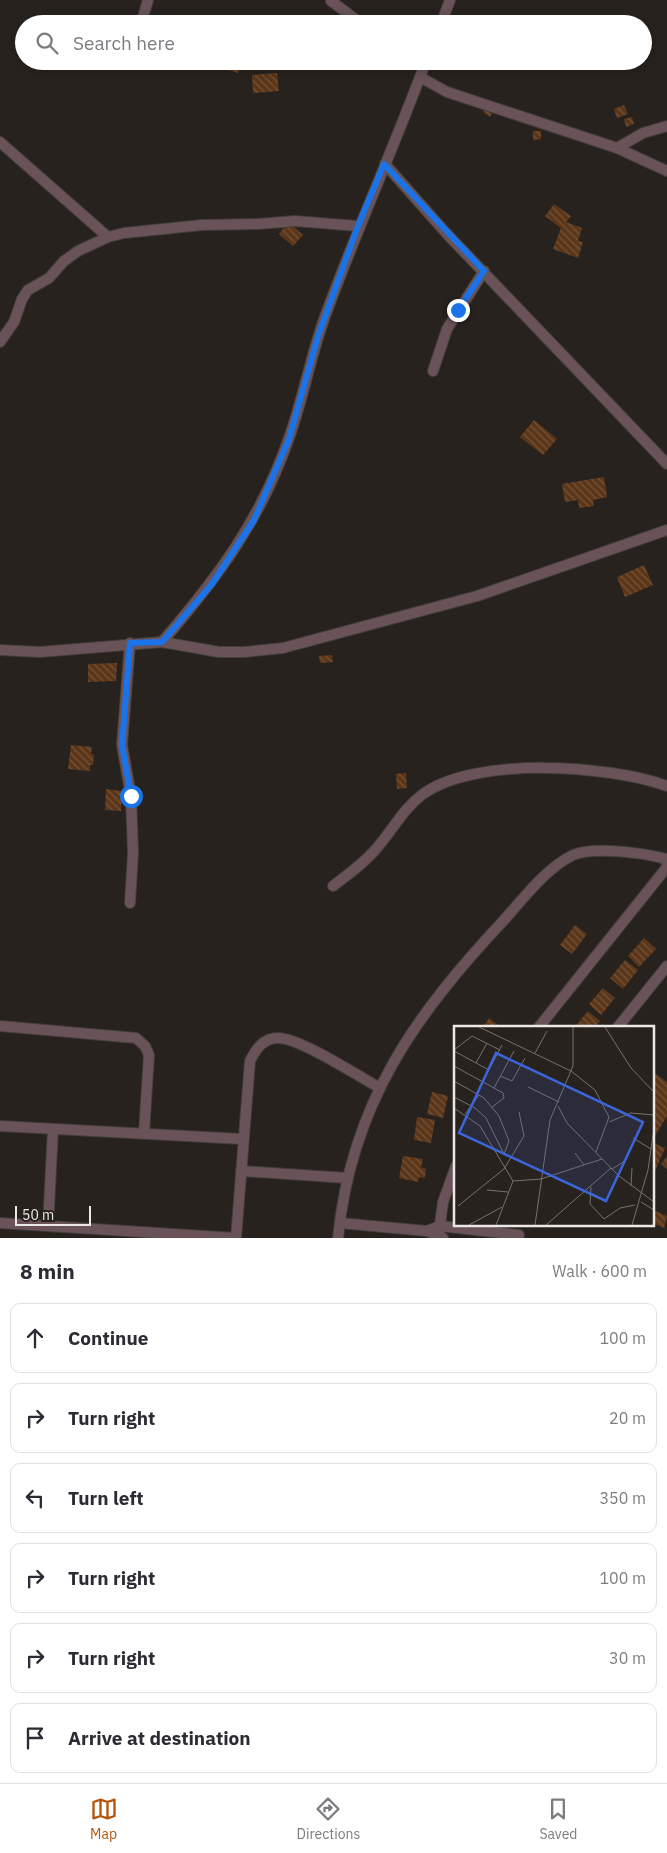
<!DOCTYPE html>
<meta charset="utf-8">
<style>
:root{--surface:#fff;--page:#f7f7f7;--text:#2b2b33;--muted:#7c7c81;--line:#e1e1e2;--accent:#b45309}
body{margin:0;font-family:"IBM Plex Sans",sans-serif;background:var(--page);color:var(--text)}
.scale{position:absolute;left:15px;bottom:12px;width:76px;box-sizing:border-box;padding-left:5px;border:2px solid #ece8e5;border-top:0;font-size:14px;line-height:18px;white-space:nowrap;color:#ece8e5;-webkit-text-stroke:4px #28221e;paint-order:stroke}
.stop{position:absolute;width:15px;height:15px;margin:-11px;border:4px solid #1a73e8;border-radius:50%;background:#fff}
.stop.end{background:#1a73e8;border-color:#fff;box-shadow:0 1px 5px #0008}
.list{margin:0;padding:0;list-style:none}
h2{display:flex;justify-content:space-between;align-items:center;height:65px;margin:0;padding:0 20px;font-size:21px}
h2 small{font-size:16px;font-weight:400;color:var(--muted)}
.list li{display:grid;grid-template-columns:32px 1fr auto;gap:15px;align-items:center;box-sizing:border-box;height:70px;margin:0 10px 10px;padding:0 10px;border:1px solid var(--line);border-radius:10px}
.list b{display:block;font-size:19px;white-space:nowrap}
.list em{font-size:16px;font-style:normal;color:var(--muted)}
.icon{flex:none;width:28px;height:28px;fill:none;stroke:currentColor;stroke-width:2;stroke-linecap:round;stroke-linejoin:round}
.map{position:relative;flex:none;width:667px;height:1238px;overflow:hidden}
.search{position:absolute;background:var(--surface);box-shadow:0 2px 12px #0003;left:15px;right:15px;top:15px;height:55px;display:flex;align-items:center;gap:12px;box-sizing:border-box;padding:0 18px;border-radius:28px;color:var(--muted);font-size:19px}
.sheet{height:545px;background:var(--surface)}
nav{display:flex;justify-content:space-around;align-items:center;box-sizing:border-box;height:70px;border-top:1px solid var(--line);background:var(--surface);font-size:14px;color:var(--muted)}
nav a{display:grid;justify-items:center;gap:2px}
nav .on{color:var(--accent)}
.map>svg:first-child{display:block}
.building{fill:url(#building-back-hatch)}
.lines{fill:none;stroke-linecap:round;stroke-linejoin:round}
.minor-casing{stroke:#433e3a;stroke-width:12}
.minor{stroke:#695358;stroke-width:10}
.route{stroke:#1a73e8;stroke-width:6}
.inset-road{fill:none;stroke:#76716e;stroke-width:1}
.view{fill:#3c65da;fill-opacity:0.15;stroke:#3c65da;stroke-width:2.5}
.inset-edge{fill:none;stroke:#ece8e5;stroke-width:2.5}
</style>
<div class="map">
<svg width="667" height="1238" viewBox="0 0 667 1238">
<defs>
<pattern id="building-back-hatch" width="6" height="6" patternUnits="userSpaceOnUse" patternTransform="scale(1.25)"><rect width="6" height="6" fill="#5c3618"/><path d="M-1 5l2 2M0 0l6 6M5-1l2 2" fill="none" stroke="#745339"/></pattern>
</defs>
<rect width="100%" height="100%" fill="#28221e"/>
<g class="building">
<path d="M450,16L462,24H445Z"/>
<path d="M223,61H242L238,73L221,68Z"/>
<path d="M277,73L279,91L253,93L252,75Z"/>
<path d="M489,102L496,107L490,117L483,112Z"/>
<path d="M624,105L628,114L617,118L614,109Z"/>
<path d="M632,117L634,124L626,127L624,119Z"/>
<path d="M533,131H541V139L533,140Z"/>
<path d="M554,204L571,216L566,222L582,228L578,241L583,242L578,258L553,249L561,228L545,216Z"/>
<path d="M288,222L303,235L293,246L279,234Z"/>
<path d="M534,420L557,439L543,455L520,437Z"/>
<path d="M604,477L607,497L593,500L594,506L579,508L578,500L565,502L562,484Z"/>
<path d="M644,565L653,585L625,597L617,577Z"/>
<path d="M332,655L333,662L320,663L319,656Z"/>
<path d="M117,663L116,681L88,682V664Z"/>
<path d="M71,745L92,747L91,754L94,755L93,765H90V771L68,769Z"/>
<path d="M406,773L407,788L397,789L396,774Z"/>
<path d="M106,789L122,791L121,811L105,810Z"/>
<path d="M575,925L587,934L572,954L560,945Z"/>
<path d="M644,938L656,949L639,967L628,956Z"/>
<path d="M625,960L638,970L623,989L610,978Z"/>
<path d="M603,988L615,998L601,1015L589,1004Z"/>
<path d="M588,1011L600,1021L595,1027H575Z"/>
<path d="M489,1018L501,1027H483Z"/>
<path d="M653,1072L667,1082V1116L653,1139Z"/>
<path d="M432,1092L448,1096L443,1118L427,1114Z"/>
<path d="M417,1117L435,1120L431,1143L414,1140Z"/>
<path d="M653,1143L665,1148L653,1176Z"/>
<path d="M403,1156L423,1159L421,1167L426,1169L425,1178L419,1177L418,1182L399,1178Z"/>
<path d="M667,1156V1169L661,1164Z"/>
<path d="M653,1210L667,1216L664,1228L653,1223Z"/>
</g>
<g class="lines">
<g class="minor-casing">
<g id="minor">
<path d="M331,1L362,24"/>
<path d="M143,17L148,0"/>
<path d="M441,24L450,0"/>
<path d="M420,77L447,92L617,148L667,171"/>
<path d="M0,142L108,237"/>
<path d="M617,148L643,133L667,126"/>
<path d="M385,164L446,233L667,464"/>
<path d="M0,342L14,322L22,299L28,290L49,278L64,261L78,251L108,237L124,233L202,225L258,224L295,221L358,226"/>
<path d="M433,371L447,329L484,271"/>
<path d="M162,642C218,577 260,521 289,438C304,396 311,353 327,311C358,227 395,145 426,61"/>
<path d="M130,643L122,745L131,796L133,853L130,903"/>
<path d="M0,650L40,652L162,642L219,652H245L283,648L477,596L667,530"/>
<path d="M333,886C350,873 368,860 381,843C395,826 405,807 423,794C476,756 608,765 667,786"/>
<path d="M0,1026L136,1038L145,1046L149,1055L144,1133"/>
<path d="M539,1027L667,867"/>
<path d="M618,1027L667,966"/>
<path d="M0,1126L242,1139"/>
<path d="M241,1171L347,1178"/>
<path d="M0,1223L236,1238"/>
<path d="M340,1223L427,1231L443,1238"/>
<path d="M48,1226L53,1129"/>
<path d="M427,1231L440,1226L519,1235"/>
<path d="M439,1232L443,1202L456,1166"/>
<path d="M236,1238L250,1061C256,1049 263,1038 278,1038C300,1038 358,1076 380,1088"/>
<path d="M338,1238C351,1104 415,1015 504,920C524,898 545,869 573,855C593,846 644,853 666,859L667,864"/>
</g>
</g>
<use href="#minor" class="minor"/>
</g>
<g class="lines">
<path class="route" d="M131,796L122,745L130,643L162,642L212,584L254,520L289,439L318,336L358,226L384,164L484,271L458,310"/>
</g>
<g transform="translate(454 1026)">
<rect width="200" height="200" fill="#28221e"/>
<path class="inset-road" d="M25,1L117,45L141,64L155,91L142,126M151,1L177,42L200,66M0,24L18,10L46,24M0,25L35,44M81,27L93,5M22,37L33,17M0,40L49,67L50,72L38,81M46,50L58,55L71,32M0,55L30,72L45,90L55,115L50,128L32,92L21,82L0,71M29,55L48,19M74,61L105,76M40,62L60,25M104,80L113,97L165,150L200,176M0,82L26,100L59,155L87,153L148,133M11,88L25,69M155,96L177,87L200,89M179,112L197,123M121,127L130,139M50,143L70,110L65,86M158,143L171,135M177,160L178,142M137,161L136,178L150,193L166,182L181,179M33,164L54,166M187,176L200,184M4,180L50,143M15,199L48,181M42,199L59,155M81,199L96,94L119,40V1M92,199L157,142M178,199L194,144L200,102"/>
<path class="view" d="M42,27L189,96L152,175L5,107Z"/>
<rect width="200" height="200" class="inset-edge"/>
</g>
</svg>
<div class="scale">50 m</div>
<div class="stop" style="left:131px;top:796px"></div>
<div class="stop end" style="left:458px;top:310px"></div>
<div class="search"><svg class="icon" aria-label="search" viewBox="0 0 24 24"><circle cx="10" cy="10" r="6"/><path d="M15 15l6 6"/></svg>Search here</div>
</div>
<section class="sheet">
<h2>8 min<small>Walk · 600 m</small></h2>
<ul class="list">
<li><svg class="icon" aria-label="ahead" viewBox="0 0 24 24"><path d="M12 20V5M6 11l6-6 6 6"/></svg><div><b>Continue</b></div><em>100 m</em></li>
<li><svg class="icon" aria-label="right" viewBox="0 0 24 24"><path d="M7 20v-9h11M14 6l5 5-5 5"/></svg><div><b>Turn right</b></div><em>20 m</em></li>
<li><svg class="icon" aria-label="left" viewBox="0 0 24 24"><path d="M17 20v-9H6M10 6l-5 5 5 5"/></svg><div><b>Turn left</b></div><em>350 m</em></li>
<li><svg class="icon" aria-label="right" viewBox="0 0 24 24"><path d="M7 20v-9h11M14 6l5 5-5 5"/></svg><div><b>Turn right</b></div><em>100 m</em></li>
<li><svg class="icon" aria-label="right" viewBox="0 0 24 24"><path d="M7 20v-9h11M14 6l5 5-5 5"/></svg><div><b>Turn right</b></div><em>30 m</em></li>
<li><svg class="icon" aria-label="arrive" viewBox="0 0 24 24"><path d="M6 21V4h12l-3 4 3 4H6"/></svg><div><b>Arrive at destination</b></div></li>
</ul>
</section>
<nav>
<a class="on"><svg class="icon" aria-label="map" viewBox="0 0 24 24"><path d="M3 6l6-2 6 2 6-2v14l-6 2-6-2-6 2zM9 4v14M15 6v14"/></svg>Map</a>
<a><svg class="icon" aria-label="directions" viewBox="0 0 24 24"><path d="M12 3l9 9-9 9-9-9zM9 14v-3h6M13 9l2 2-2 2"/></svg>Directions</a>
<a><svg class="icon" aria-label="saved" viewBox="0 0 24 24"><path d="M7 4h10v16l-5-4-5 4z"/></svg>Saved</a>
</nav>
